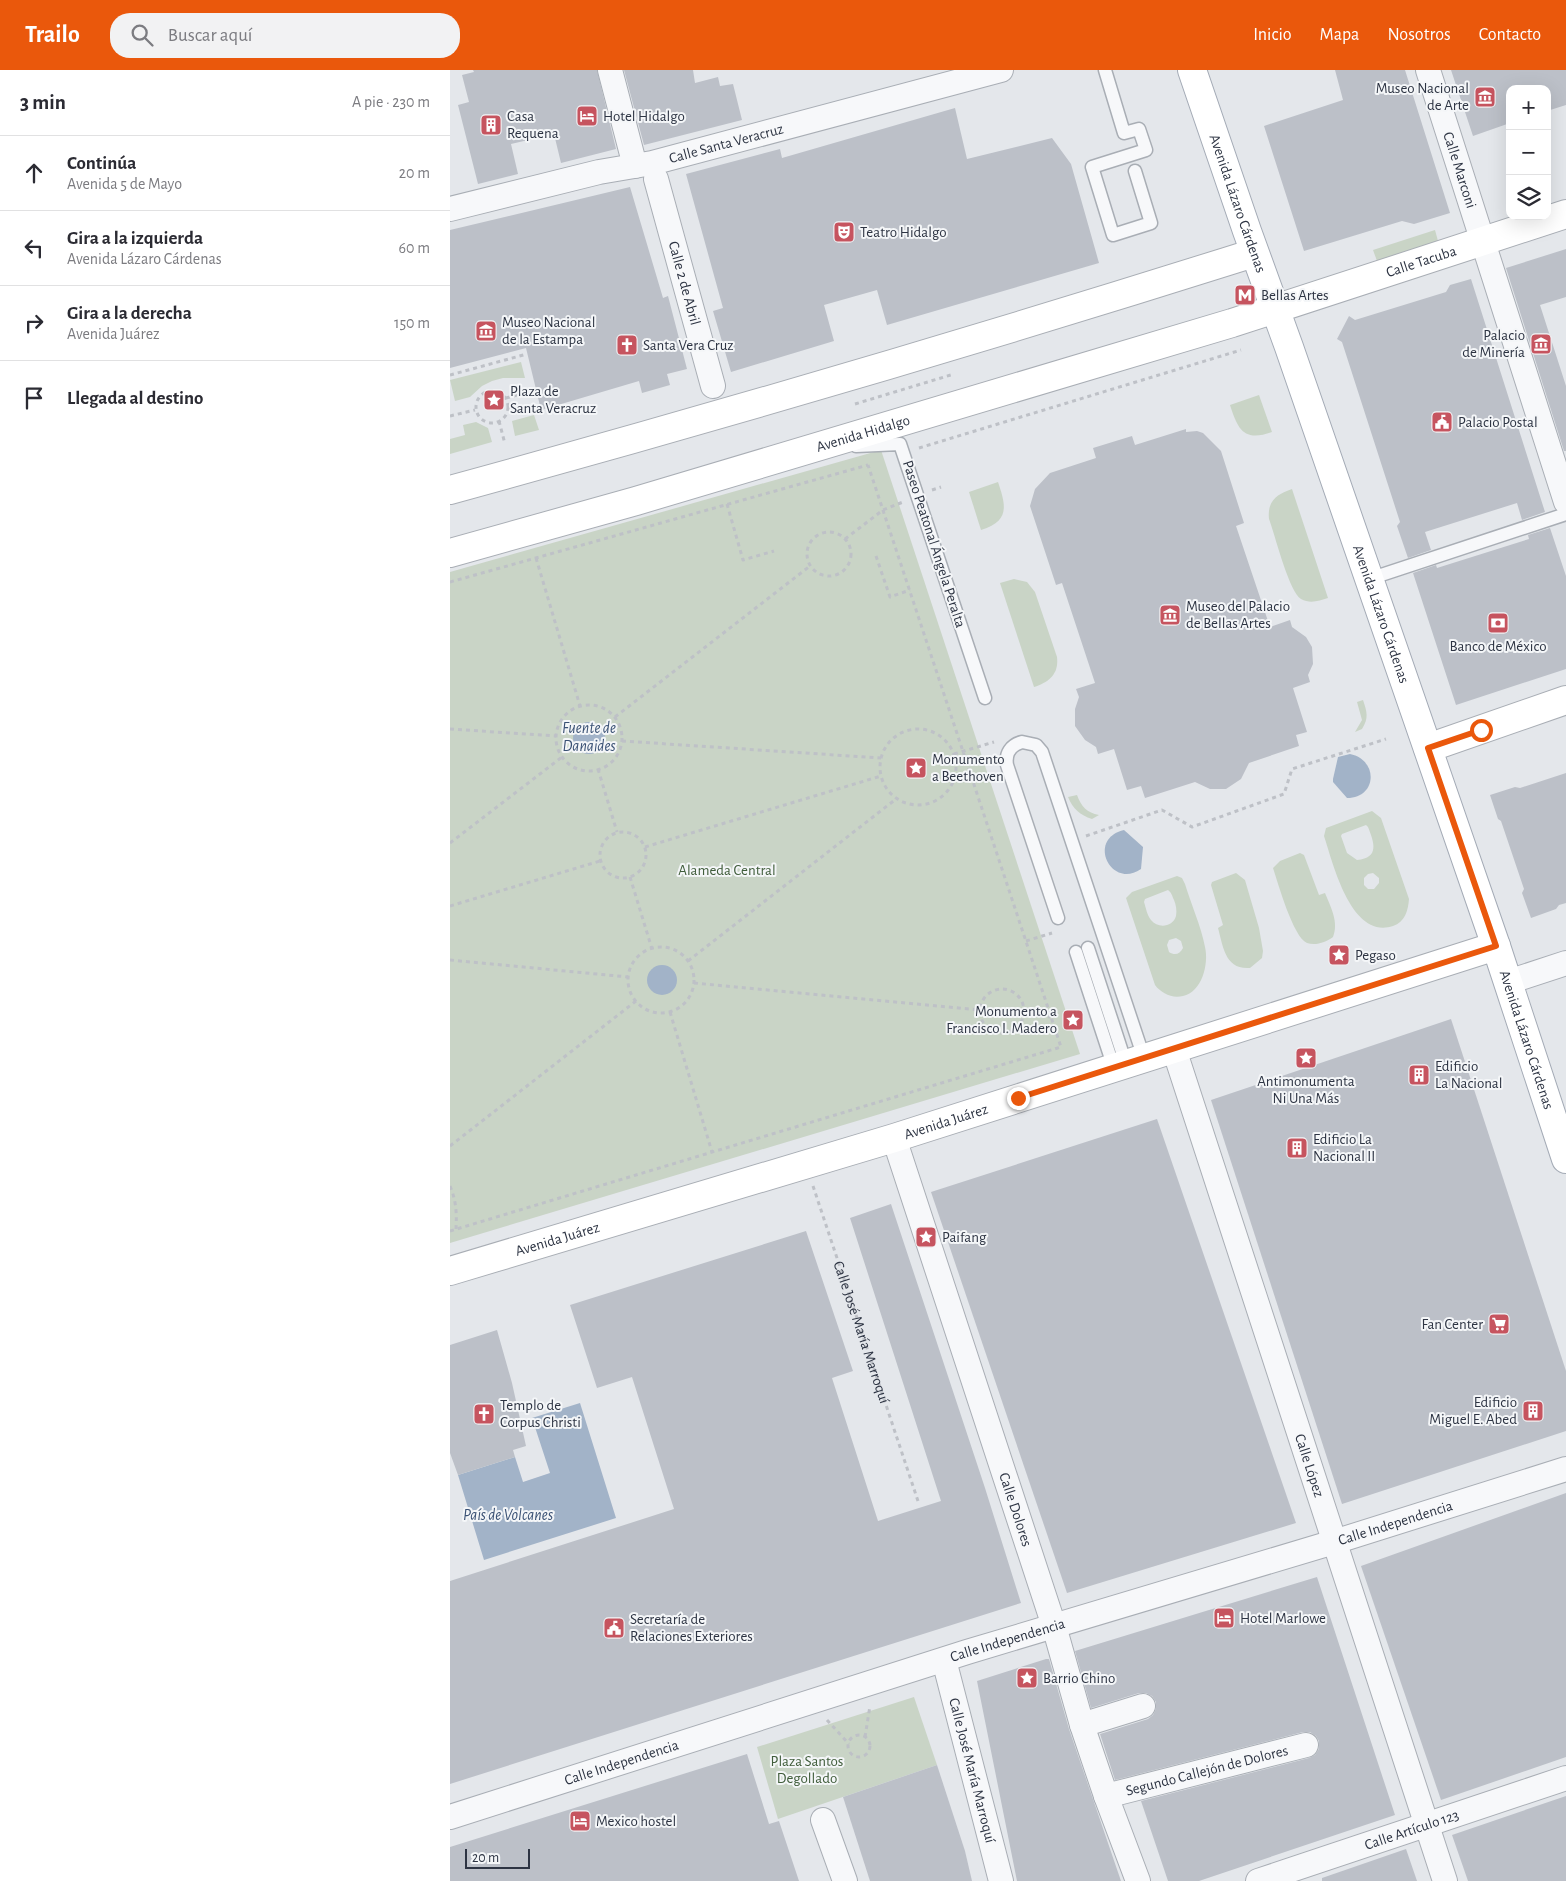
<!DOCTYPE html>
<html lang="es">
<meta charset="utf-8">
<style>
:root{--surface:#fff;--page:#f2f2f3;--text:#2b2b33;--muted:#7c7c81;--line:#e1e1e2;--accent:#ea580c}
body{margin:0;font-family:"Alegreya Sans",sans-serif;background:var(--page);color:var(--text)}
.controls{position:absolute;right:15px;top:15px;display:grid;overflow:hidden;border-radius:10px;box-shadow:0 5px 20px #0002}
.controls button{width:45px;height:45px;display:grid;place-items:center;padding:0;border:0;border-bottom:1px solid var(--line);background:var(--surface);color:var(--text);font:25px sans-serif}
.scale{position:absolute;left:15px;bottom:12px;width:65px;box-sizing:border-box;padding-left:5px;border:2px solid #2d3443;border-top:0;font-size:14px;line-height:18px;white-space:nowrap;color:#2d3443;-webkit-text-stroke:4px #f4f6f8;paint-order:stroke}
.stop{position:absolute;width:15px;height:15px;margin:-11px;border:4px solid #ea580c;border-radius:50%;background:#fff}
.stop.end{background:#ea580c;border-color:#fff;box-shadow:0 1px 5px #0008}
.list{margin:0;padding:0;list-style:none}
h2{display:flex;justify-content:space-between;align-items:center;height:65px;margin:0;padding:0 20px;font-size:21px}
h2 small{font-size:16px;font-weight:400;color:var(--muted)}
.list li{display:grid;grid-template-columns:32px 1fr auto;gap:15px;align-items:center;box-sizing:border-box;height:75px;padding:0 20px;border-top:1px solid var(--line)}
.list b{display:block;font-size:19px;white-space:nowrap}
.list p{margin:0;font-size:16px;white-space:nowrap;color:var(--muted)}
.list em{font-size:16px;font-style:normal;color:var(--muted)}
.icon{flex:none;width:28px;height:28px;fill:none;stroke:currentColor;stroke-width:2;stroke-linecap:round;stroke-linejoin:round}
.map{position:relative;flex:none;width:1116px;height:1811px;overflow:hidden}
header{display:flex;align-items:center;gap:30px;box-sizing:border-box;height:70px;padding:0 25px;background:var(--accent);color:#fff}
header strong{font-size:24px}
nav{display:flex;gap:28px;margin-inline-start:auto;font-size:18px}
.search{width:350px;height:45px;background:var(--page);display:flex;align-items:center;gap:12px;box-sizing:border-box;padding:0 18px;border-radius:20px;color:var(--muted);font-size:19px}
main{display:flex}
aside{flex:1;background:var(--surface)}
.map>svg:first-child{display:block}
.green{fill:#c9d4c6;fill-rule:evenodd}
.water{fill:#a2b3c8}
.building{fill:#bcc0c8}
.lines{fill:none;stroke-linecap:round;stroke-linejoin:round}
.lane-casing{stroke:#a9aeb5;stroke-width:15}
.street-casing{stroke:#a9aeb5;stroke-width:26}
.secondary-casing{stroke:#a9aeb5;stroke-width:30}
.primary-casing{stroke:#a4abb6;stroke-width:30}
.path{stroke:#bec1c7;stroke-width:3;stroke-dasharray:4 4;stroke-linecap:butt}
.lane{stroke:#f7f8fa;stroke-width:12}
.street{stroke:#f7f8fa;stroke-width:24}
.secondary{stroke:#fff;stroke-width:28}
.primary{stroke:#fff;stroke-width:28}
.route{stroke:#ea580c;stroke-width:6}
.labels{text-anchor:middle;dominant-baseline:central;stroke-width:4;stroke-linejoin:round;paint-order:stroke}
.poi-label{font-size:15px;fill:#2d3443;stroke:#f4f6f8;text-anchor:start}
.street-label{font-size:15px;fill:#2d3443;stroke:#f4f6f8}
.park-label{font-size:15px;fill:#405d3b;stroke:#f4f6f8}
.water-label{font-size:16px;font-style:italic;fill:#3a5174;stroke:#f4f6f8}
</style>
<header>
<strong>Trailo</strong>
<div class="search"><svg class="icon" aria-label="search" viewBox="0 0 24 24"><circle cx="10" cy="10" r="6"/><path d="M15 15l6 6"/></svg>Buscar aquí</div>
<nav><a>Inicio</a><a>Mapa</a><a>Nosotros</a><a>Contacto</a></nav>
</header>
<main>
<aside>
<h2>3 min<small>A pie · 230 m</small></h2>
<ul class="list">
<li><svg class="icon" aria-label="ahead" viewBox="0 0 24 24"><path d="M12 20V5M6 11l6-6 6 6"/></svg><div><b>Continúa</b><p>Avenida 5 de Mayo</p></div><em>20 m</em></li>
<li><svg class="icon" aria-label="left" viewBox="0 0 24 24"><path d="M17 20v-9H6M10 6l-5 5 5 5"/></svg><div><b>Gira a la izquierda</b><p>Avenida Lázaro Cárdenas</p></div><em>60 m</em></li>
<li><svg class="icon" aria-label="right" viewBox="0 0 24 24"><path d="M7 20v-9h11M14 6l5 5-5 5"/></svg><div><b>Gira a la derecha</b><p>Avenida Juárez</p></div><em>150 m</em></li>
<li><svg class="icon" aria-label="arrive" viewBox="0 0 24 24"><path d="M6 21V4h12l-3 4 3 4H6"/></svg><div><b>Llegada al destino</b></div></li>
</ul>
</aside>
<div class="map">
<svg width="1116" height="1811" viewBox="0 0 1116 1811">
<rect width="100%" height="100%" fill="#e4e7eb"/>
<g class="green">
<path d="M985,160L988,171L927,191L923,180Z"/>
<path d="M71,292L75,308H53L42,311L32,316L20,327L5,331L0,310Z"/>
<path d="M809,325L822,362C794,372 788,360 780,335Z"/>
<path d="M84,345L89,360L65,366L62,351Z"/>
<path d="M26,352L38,358L42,372L0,384V369L15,365L13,355Z"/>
<path d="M431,380L630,984L0,1173V502Z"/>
<path d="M548,412C556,436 560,451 531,460L519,422Z"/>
<path d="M842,419L878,528C869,531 860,534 851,529C839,522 825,465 819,449C817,431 827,424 842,419Z"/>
<path d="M564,509L577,512L585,522L607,587C609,604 599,612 584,617L550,513Z"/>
<path d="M913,630C917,642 919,648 912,659L905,662L912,650L907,632Z"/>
<path d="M627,725C631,736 637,743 649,745L642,749C630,745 623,739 618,727Z"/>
<path d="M922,741L931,748L959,829C958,841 955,852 943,856C901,870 883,793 874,766L876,758ZM916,755L918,757C924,772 930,788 907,790L897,783L891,766L892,764ZM923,803L929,808V813L924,819H918L914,815V808L918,804Z"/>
<path d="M850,783L854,785L869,825L875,823C881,838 889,852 883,867C876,872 866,876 857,873C843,867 828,813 823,798L830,791Z"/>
<path d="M786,803L795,810L809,858L813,881L812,888L800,898C775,900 773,876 768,858L773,855L761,815L762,812Z"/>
<path d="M727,806L732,808L735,814C741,834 751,856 755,877C759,894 752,922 733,926C722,929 711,923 705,915L676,828L682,822ZM718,820C722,823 722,826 724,830C726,835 727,840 726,846C723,857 708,859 701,850C697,845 696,838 694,832L695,829ZM726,868L731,871L733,878C730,884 725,886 719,882L717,875L719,870Z"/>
<path d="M464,1627L487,1695L328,1749L307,1677Z"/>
</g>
<g class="water">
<circle cx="139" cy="668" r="16"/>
<path d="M900,684C929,690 927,728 897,728L883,712V709L888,687Z"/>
<path d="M674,760L693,777L691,799C661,820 636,769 674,760Z"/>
<circle cx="212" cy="910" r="15"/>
<path d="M130,1333L166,1448L34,1490L8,1405L65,1387L73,1412L100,1403L82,1348Z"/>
</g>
<g class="building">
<path d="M23,0H147L166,79L111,93L104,64L61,74L68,104L28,114L8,35L19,32L12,5L24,2Z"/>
<path d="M174,0H243L245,13L268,7L270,16L283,14L292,50L194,75Z"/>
<path d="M885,0H955L1000,143L964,154L952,151L854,181L814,56L893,30Z"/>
<path d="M1001,0H1116V35L1097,41V19H1060V53L1023,66Z"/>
<path d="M505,38L517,89L602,68L621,94L649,193L437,255L427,220L374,235L384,271L281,302L263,241L273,238L236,104L330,79L332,88Z"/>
<path d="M180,117L213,228L218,226L237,299L217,304L220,315L192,323L189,311L91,340L76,278L0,298V160Z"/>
<path d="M1116,179V227L1090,235L1116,316V381H1114L1056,198Z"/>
<path d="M1021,209L1095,442L1072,450L1067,433L975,462L981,480L958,488L947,456L950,452L892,272L887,269L899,246L905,250L996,222L1000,215Z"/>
<path d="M736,359V362L747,361L753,363L771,381L794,453L786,456L820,557L840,550L842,557L856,567L862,577L863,594L858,605L860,612L843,618L857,662L846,665L849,676L799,693L791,709L776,719H760L745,712L695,728L691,716L677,720L664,679L648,684L646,677L635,670L625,656V639L629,627L626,619L645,613L612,513L606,515L580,436L585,419L600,403L646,388L643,378L682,366L685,375Z"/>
<path d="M1100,458L1116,506V599L1006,635L963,503L986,495L987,498L1079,469L1078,465Z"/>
<path d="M1116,703V833L1109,835L1106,839L1081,848L1072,823L1074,819L1051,751L1048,749L1040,725L1065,717L1070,718Z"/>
<path d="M1001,949L1116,1301V1361L892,1434L761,1030Z"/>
<path d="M707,1049L846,1453L617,1523L481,1122Z"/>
<path d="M441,1134L535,1418L571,1533L0,1714V1511L224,1439L182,1307L147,1318L120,1235L356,1161L403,1301L382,1308L428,1451L491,1431L400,1148Z"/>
<path d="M47,1260L62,1313L76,1376L63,1380L65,1387L8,1405L0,1383V1275Z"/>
<path d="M1116,1423V1687L991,1730L911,1496Z"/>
<path d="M867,1507L945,1745L749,1811H718L691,1731L859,1688L865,1685L869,1679V1671L866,1666L860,1662H853L665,1710L650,1664L698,1649L703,1645L706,1639V1632L702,1626L696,1623H689L641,1638L625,1581Z"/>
<path d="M596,1589H599L619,1659L671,1811H567L527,1611Z"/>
<path d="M297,1684L319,1754L329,1751L349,1811H0V1777Z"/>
<path d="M487,1695L515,1781L522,1811H420L393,1727Z"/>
<path d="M1116,1726V1811H1018L1002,1765Z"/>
<path d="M956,1779L967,1811H872V1808Z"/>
</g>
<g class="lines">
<g class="lane-casing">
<g id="lane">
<path d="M655,0L674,63L689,59L696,80L642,97L663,165L701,153L685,101"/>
<path d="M406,376L450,374L535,628"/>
<path d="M919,509L1116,444"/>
<path d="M608,848L557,695C555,683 561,675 572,672L586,675L592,682L694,988"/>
<path d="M638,878L676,994"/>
<path d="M626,882L664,998"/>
</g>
</g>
<g class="street-casing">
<g id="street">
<path d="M160,0L185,96"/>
<path id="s2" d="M978,0L1116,432"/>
<path id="s3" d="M206,109L263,316"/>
<path id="s4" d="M0,139L149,102L202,93L551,0"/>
<path d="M1058,912L1116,893"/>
<path id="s5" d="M724,979L995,1811"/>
<path id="s6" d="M444,1068L604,1556L632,1655L656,1726L688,1811"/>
<path id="s7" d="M494,1590L551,1811"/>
<path d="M632,1655L693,1636"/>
<path id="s8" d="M656,1726L856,1675"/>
<path id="s9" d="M0,1747L517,1582L884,1472L1116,1399"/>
<path d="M373,1750L395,1811"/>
<path id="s10" d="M808,1811L1116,1708"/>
</g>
</g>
<g class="secondary-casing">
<g id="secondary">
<path d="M0,420C270,346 538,267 804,183"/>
<path id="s11" d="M0,483L186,431L782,253L1116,144"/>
<path d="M978,678L1116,630"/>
<path id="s12" d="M0,1201L444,1068L1046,876"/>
</g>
</g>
<g class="primary-casing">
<g id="primary">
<path id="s13" d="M742,0L797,161L839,277L1046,876L1116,1089"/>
</g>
</g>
<g class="path">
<path d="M0,305L77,284"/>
<circle cx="42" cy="337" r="16"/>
<path d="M56,328L86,320"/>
<path d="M405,334L504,304"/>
<path d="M0,346L25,340"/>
<path d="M49,351L55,374"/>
<path d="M469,378L791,280"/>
<path d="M482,420L491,417"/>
<path d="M277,434L293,490L324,481"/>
<circle cx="379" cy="484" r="22"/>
<path d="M395,469L433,440L453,432"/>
<path d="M426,486L440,527L460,520"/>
<path d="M86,488L130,636"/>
<path d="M0,512L418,395"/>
<circle cx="139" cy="668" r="33"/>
<path d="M165,647L360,496"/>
<path d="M0,659L106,666"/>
<circle cx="468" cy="697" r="38"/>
<path d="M172,671L431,688"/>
<path d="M504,684L544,672"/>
<path d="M148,699L167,762"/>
<circle cx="173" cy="785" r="23"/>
<path d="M636,766L712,740L742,757L834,724L842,699L936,669"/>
<path d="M0,773L112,687"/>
<path d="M195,777L431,706"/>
<path d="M180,807L202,879"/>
<path d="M0,836L150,791"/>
<path d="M576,871L602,863"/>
<circle cx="211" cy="910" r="33"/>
<path d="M0,890L178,907"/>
<path d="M238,891L446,729"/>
<path d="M244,913L530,940"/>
<circle cx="552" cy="941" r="22"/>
<path d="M220,942L262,1082"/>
<path d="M574,944L601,947"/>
<path d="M0,1076L186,931"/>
<path d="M0,1116C6,1130 7,1143 6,1159"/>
<path id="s1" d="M363,1116L468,1431"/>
<path d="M0,1161L611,977L418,395"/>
<path d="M377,1650L399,1674"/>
<circle cx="409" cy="1676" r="11"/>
<path d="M415,1667L420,1636"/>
</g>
<use href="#lane" class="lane"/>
<use href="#street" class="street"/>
<use href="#secondary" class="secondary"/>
<use href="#primary" class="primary"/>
</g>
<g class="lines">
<path class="route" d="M568,1028L1046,876L978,678L1031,660"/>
</g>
<defs>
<g id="museum-square" transform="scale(1.125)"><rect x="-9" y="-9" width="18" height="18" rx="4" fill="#c6545f" stroke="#f4f6f8"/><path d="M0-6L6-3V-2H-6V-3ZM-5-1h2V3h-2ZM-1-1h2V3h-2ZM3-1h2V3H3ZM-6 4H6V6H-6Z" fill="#fff"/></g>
<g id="hotel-square" transform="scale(1.125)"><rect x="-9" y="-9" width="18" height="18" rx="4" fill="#c6545f" stroke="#f4f6f8"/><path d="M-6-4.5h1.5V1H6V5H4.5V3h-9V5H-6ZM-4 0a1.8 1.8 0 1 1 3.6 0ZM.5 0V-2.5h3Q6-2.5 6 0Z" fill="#fff"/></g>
<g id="building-square" transform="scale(1.125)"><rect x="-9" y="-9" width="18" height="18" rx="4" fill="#c6545f" stroke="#f4f6f8"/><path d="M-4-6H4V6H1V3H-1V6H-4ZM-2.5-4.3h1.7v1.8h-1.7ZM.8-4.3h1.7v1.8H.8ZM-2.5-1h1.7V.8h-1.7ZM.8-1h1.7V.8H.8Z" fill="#fff"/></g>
<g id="theatre-square" transform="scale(1.125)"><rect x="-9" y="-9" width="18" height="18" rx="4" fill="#c6545f" stroke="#f4f6f8"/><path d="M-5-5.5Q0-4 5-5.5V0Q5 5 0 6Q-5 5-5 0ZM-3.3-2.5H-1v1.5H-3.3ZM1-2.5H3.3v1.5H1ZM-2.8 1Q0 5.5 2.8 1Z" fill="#fff"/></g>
<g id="metro-square" transform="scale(1.125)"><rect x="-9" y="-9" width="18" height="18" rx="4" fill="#c6545f" stroke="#f4f6f8"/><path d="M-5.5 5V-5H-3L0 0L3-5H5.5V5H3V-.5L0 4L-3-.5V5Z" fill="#fff"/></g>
<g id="church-square" transform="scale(1.125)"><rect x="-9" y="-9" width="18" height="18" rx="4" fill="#c6545f" stroke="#f4f6f8"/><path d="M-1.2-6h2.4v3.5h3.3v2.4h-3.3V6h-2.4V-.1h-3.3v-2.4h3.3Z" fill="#fff"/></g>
<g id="sight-square" transform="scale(1.125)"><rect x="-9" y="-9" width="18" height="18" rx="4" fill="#c6545f" stroke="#f4f6f8"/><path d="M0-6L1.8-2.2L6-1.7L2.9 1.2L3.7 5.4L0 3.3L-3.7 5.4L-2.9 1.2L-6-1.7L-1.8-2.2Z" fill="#fff"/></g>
<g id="civic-square" transform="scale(1.125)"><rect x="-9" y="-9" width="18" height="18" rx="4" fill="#c6545f" stroke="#f4f6f8"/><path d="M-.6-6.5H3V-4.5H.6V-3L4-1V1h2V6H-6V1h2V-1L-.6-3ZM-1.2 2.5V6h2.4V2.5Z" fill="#fff"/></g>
<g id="bank-square" transform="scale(1.125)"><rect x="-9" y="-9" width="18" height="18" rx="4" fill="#c6545f" stroke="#f4f6f8"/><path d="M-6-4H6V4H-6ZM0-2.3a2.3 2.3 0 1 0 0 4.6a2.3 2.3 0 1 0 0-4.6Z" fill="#fff"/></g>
<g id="supermarket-square" transform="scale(1.125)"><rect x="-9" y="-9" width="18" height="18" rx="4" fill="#c6545f" stroke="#f4f6f8"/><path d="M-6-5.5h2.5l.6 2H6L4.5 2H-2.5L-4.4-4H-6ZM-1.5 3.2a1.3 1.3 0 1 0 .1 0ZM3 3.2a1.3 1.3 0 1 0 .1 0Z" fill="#fff"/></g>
</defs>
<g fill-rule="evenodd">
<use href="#museum-square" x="1035" y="27"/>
<use href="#hotel-square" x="137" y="46"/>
<use href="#building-square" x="41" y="55"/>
<use href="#theatre-square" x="394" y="162"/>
<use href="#metro-square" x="795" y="225"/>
<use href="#museum-square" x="36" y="261"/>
<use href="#museum-square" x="1091" y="274"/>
<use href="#church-square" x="177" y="275"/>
<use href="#sight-square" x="44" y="330"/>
<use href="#civic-square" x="992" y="352"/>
<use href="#museum-square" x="720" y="545"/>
<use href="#bank-square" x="1048" y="553"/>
<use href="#sight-square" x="466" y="698"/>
<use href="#sight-square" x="889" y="885"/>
<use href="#sight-square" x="623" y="950"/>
<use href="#sight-square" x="856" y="988"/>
<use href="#building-square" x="969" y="1005"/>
<use href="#building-square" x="847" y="1078"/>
<use href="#sight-square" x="476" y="1167"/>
<use href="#supermarket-square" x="1049" y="1254"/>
<use href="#building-square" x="1083" y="1341"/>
<use href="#church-square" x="34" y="1344"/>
<use href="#hotel-square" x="774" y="1548"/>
<use href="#civic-square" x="164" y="1558"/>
<use href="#sight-square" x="577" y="1608"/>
<use href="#hotel-square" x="130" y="1751"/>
</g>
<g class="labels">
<g class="poi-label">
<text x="1019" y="18" text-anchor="end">Museo Nacional<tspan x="1019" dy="17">de Arte</tspan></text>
<text x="57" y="46">Casa<tspan x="57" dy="17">Requena</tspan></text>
<text x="153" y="46">Hotel Hidalgo</text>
<text x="410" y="162">Teatro Hidalgo</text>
<text x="811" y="225">Bellas Artes</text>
<text x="52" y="252">Museo Nacional<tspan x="52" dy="17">de la Estampa</tspan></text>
<text x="1075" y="265" text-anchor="end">Palacio<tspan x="1075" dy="17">de Minería</tspan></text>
<text x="193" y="275">Santa Vera Cruz</text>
<text x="60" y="321">Plaza de<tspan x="60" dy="17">Santa Veracruz</tspan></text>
<text x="1008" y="352">Palacio Postal</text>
<text x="736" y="536">Museo del Palacio<tspan x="736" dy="17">de Bellas Artes</tspan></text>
<text x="1048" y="576" text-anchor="middle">Banco de México</text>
<text x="482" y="689">Monumento<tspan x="482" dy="17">a Beethoven</tspan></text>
<text x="905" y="885">Pegaso</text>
<text x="607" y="941" text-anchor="end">Monumento a<tspan x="607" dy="17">Francisco I. Madero</tspan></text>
<text x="985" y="996">Edificio<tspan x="985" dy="17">La Nacional</tspan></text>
<text x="856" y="1011" text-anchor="middle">Antimonumenta<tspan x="856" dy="17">Ni Una Más</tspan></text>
<text x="863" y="1069">Edificio La<tspan x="863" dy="17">Nacional II</tspan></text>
<text x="492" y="1167">Paifang</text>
<text x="1033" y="1254" text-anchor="end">Fan Center</text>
<text x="1067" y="1332" text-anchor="end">Edificio<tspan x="1067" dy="17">Miguel E. Abed</tspan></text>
<text x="50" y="1335">Templo de<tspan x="50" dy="17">Corpus Christi</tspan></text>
<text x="790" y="1548">Hotel Marlowe</text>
<text x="180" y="1549">Secretaría de<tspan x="180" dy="17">Relaciones Exteriores</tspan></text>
<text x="593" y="1608">Barrio Chino</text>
<text x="146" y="1751">Mexico hostel</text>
</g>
<g class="street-label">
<text stroke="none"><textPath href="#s4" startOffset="284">Calle Santa Veracruz</textPath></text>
<text stroke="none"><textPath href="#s2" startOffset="105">Calle Marconi</textPath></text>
<text stroke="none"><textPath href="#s13" startOffset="141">Avenida Lázaro Cárdenas</textPath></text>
<text stroke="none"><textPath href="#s11" startOffset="1014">Calle Tacuba</textPath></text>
<text stroke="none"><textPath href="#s3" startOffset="108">Calle 2 de Abril</textPath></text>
<text stroke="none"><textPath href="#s11" startOffset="430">Avenida Hidalgo</textPath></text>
<text transform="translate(484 474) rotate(72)">Paseo Peatonal Ángela Peralta</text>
<text stroke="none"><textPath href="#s13" startOffset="576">Avenida Lázaro Cárdenas</textPath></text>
<text stroke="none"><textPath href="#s13" startOffset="1026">Avenida Lázaro Cárdenas</textPath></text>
<text stroke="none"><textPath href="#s12" startOffset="518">Avenida Juárez</textPath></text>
<text stroke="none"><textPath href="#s12" startOffset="112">Avenida Juárez</textPath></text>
<text stroke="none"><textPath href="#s1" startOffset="154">Calle José María Marroquí</textPath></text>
<text stroke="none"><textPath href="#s5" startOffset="438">Calle López</textPath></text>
<text stroke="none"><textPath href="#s6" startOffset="391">Calle Dolores</textPath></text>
<text stroke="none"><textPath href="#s9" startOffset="990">Calle Independencia</textPath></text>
<text stroke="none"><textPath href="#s9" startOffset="585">Calle Independencia</textPath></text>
<text stroke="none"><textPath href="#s9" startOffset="180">Calle Independencia</textPath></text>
<text stroke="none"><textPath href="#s7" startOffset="114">Calle José María Marroquí</textPath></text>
<text stroke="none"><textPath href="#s8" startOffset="104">Segundo Callejón de Dolores</textPath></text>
<text stroke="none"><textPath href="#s10" startOffset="162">Calle Artículo 123</textPath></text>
</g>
<g class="park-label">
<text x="277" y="800">Alameda Central</text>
<text x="357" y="1691">Plaza Santos<tspan x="357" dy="17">Degollado</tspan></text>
</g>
<g class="water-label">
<text x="139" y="658">Fuente de<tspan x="139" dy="18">Danaides</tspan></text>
<text x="58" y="1445">País de Volcanes</text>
</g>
</g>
</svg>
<div class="controls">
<button>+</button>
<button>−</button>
<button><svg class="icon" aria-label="layers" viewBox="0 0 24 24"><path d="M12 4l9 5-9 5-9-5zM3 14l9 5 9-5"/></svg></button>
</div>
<div class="scale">20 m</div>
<div class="stop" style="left:1031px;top:660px"></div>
<div class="stop end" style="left:568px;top:1028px"></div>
</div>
</main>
